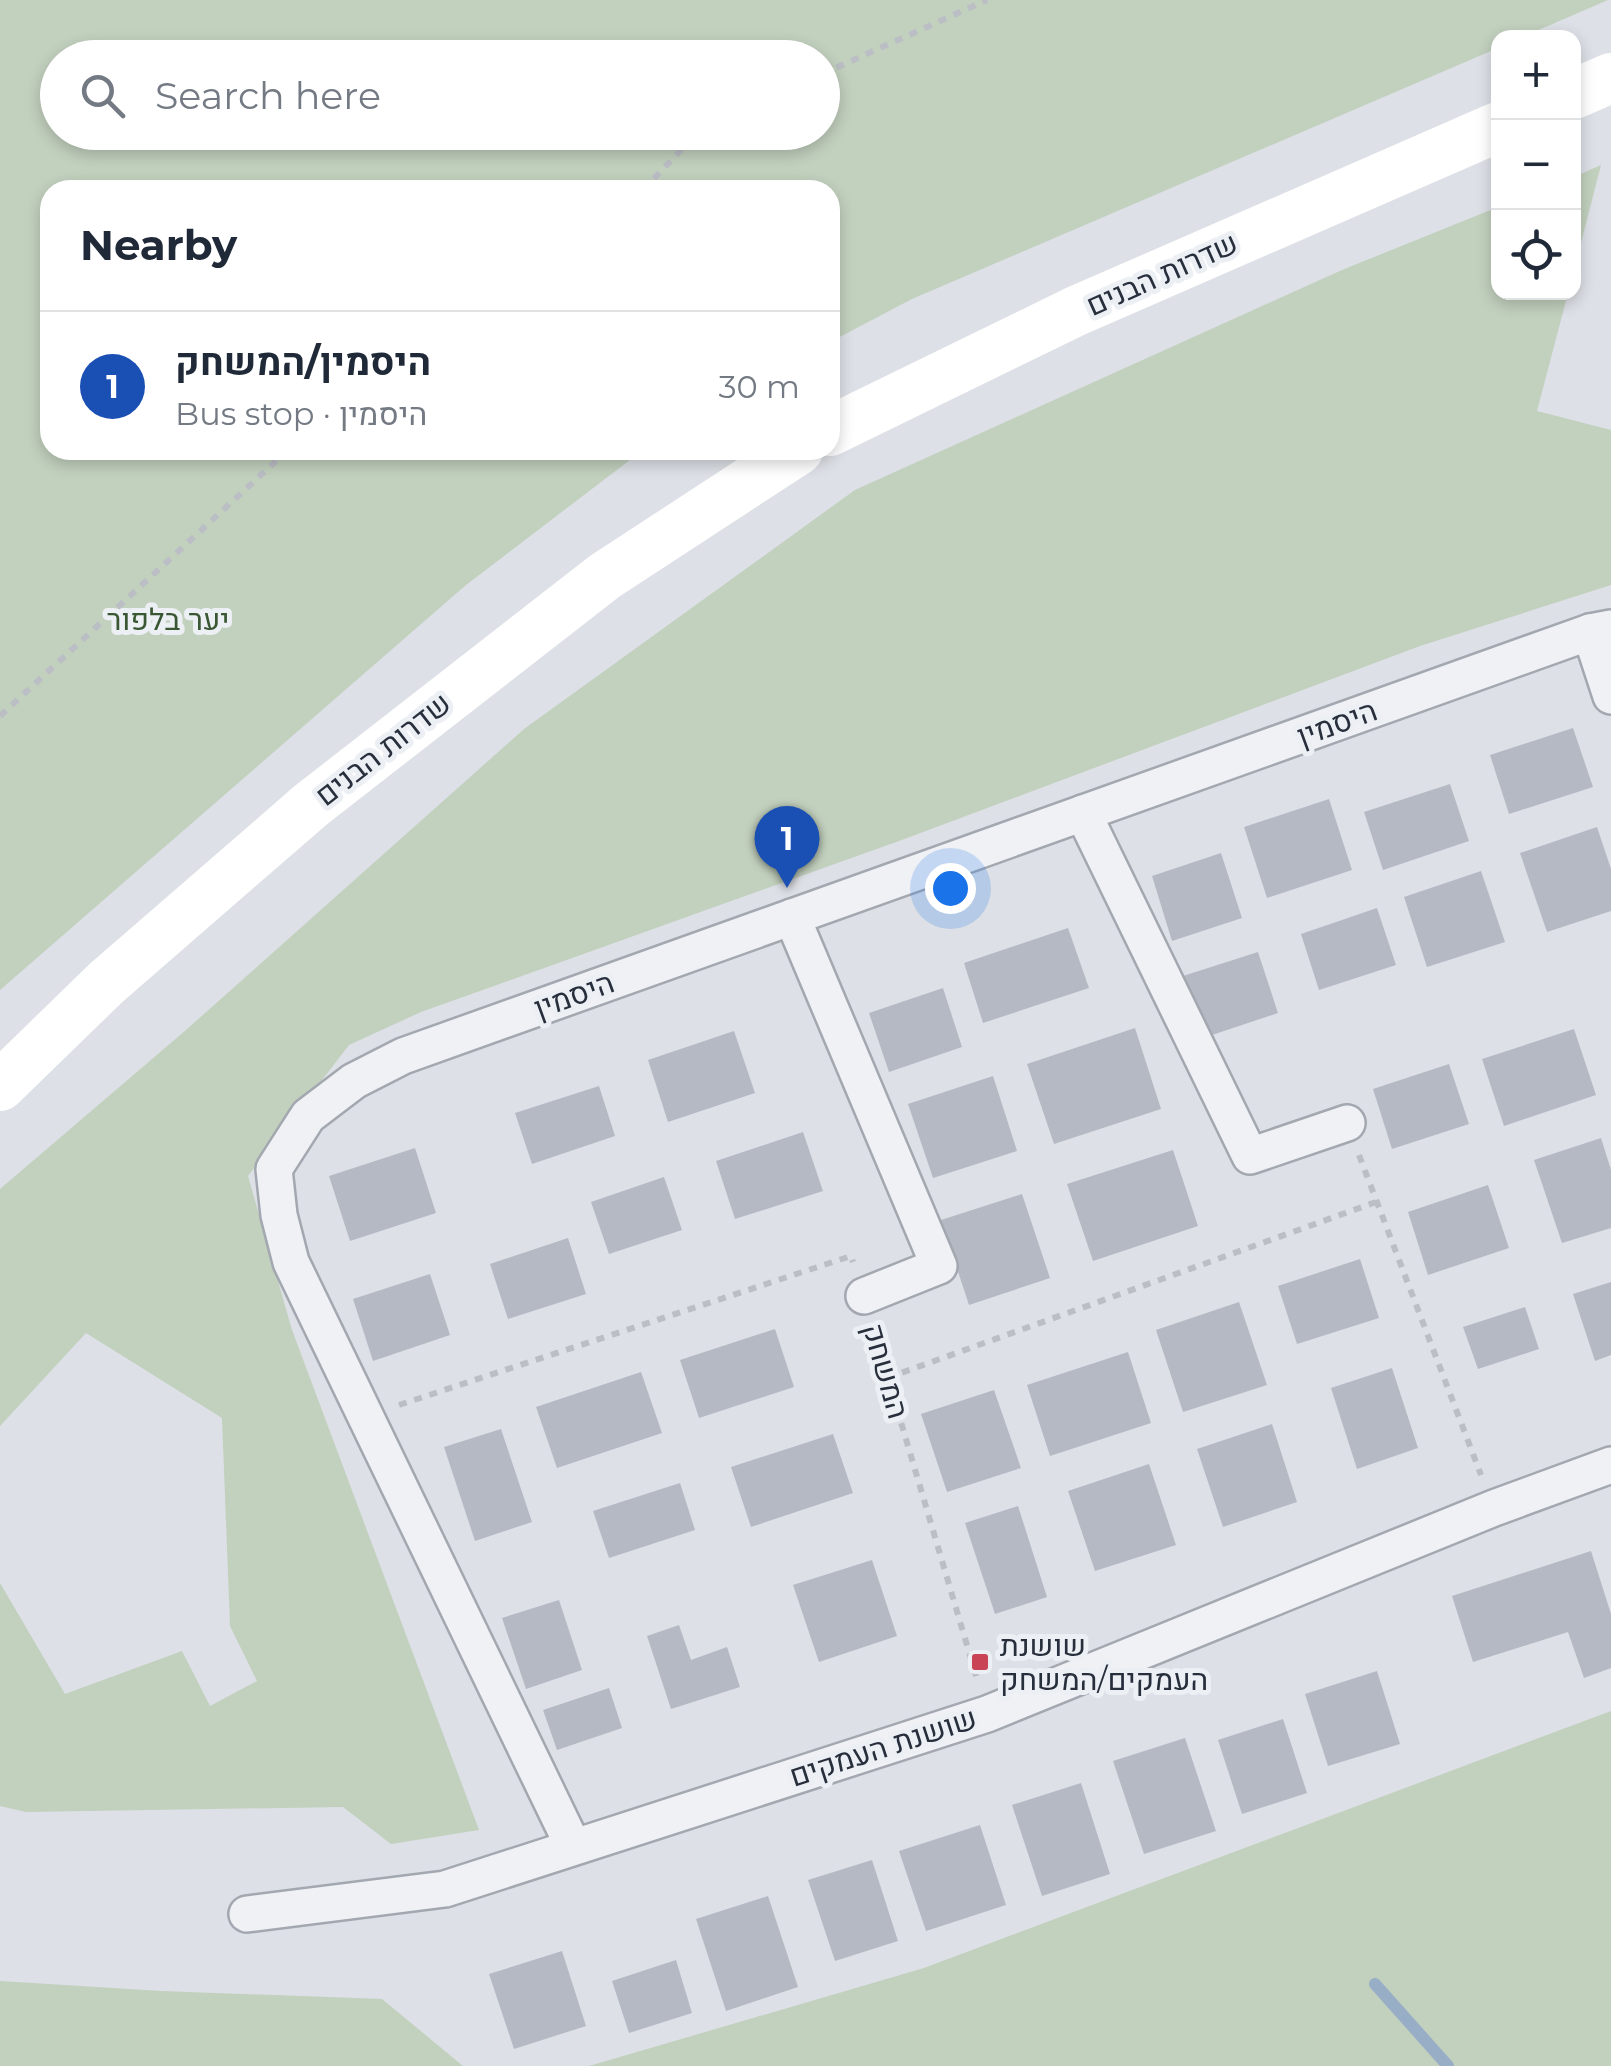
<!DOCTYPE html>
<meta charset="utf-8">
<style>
:root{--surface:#fff;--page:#f6f6f7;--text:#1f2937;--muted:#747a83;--line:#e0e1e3;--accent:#db2777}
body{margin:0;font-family:Montserrat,Heebo,sans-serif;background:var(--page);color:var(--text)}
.controls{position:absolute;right:30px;top:30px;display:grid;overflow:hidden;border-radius:20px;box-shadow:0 5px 15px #0003}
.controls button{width:90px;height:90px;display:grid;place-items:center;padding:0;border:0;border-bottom:2px solid var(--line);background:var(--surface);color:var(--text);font:50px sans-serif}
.you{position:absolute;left:950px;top:888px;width:35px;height:35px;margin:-25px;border:8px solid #fff;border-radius:50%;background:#1a73e8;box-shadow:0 0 0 15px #1a73e833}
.badge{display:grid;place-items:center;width:65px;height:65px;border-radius:50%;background:var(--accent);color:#fff;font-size:32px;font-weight:700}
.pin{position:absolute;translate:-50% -82px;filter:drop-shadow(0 2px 5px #0008)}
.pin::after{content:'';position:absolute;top:52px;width:35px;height:30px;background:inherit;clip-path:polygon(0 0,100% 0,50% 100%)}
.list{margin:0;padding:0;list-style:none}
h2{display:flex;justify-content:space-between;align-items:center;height:130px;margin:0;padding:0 40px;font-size:42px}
h2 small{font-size:32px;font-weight:400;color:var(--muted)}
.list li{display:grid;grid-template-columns:65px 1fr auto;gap:30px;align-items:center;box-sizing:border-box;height:150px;padding:0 40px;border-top:2px solid var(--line)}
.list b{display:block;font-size:38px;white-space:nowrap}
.list p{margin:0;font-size:32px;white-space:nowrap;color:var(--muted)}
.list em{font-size:32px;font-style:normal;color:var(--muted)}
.icon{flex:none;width:55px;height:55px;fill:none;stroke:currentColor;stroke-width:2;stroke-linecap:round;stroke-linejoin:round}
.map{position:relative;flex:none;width:1611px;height:2066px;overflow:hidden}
.search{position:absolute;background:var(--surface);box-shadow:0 5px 15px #0003;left:40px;top:40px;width:800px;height:110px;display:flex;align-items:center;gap:25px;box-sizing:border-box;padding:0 35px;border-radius:55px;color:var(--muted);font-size:38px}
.panel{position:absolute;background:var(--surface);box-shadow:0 5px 15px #0003;left:40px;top:180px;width:800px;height:280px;border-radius:30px}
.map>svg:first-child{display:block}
.green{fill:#c2d0be;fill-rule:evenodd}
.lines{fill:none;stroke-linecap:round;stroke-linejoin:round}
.stream{stroke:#98adc6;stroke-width:12}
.building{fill:#b4b9c3}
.minor-casing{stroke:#a3a7b0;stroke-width:40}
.path{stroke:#bbbec5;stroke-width:6;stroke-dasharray:8 8;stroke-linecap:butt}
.minor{stroke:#eff1f5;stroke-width:35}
.secondary{stroke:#fff;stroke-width:50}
.poi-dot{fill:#c94454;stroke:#eceff4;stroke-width:4}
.labels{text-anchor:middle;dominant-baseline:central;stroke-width:10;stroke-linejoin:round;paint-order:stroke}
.street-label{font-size:30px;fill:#272e3c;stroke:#eceff4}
.park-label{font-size:30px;fill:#3a5734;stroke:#eceff4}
.poi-label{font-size:30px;fill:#272e3c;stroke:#eceff4;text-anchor:start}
</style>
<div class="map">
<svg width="1611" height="2066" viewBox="0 0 1611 2066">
<rect width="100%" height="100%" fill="#dde0e6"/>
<g class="green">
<path d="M0,0H1608L1522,37L1498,38V48L912,299L830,342V190H50V450H643L466,585L0,990ZM58,58H822V132H58Z"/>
<path d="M1601,165L1574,270V177Z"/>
<path d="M1498,207V292L1568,293L1537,411L1611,430V585L1420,646L899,841L421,1012L349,1045L248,1176L292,1330L479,1830L391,1844L343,1807L26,1812L0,1806V1583L65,1694L182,1651L210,1706L257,1681L230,1626L222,1418L86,1333L0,1426V1189L186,1030L524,729L855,490L1342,270Z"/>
<path d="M1611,1711V2066H589L924,1968Z"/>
<path d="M0,1981L161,1991L382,1999L463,2066H0Z"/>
</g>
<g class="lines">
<path class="stream" d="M1375,1984L1448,2066"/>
</g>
<g class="building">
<path d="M1573,728L1593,787L1509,814L1490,755Z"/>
<path d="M1450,784L1469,841L1383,870L1364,812Z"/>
<path d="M1329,799L1352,870L1267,898L1244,827Z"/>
<path d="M1597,827L1611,869V911L1547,932L1520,853Z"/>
<path d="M1221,853L1242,918L1172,941L1152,876Z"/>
<path d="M1481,871L1505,942L1427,967L1404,897Z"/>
<path d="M1377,908L1396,965L1319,990L1301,934Z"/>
<path d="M1068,928L1089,988L983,1023L964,963Z"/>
<path d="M1258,952L1278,1013L1203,1038L1183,976Z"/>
<path d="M943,988L962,1047L889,1072L869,1013Z"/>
<path d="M1135,1028L1161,1109L1054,1144L1027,1064Z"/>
<path d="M1574,1029L1596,1095L1504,1126L1482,1059Z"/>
<path d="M734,1031L755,1093L668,1122L648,1060Z"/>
<path d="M1449,1064L1469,1124L1392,1149L1373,1089Z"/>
<path d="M993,1076L1017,1151L933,1178L908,1104Z"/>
<path d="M599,1086L615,1136L532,1164L515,1113Z"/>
<path d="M803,1132L823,1191L735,1219L716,1161Z"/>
<path d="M1601,1138L1611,1170V1228L1562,1243L1534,1160Z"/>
<path d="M415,1148L436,1213L350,1241L329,1176Z"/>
<path d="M1173,1150L1198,1226L1093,1261L1067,1184Z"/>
<path d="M664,1177L682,1230L609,1254L591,1202Z"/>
<path d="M1488,1185L1509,1248L1428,1275L1408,1212Z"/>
<path d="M1022,1194L1050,1278L969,1305L941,1220Z"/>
<path d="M568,1238L586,1294L508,1319L490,1264Z"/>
<path d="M1360,1259L1379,1318L1297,1344L1278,1286Z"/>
<path d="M430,1274L450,1335L373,1361L353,1299Z"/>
<path d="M1611,1282V1355L1595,1361L1573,1294Z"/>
<path d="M1239,1302L1267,1385L1183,1412L1156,1330Z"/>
<path d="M1525,1307L1539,1349L1478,1369L1463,1327Z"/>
<path d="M775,1329L794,1387L699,1418L680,1360Z"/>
<path d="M1128,1352L1151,1423L1050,1456L1027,1385Z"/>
<path d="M1392,1368L1418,1448L1357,1469L1331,1388Z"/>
<path d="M641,1372L662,1433L557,1468L536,1407Z"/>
<path d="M994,1390L1021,1468L947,1492L921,1414Z"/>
<path d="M1272,1424L1297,1502L1223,1527L1197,1449Z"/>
<path d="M501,1429L532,1522L475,1541L444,1447Z"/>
<path d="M833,1434L853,1493L751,1527L731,1467Z"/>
<path d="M1149,1464L1176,1545L1095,1571L1068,1491Z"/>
<path d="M680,1483L695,1530L609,1558L593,1511Z"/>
<path d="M1018,1506L1047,1597L995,1614L965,1523Z"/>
<path d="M1591,1551L1611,1614V1668L1584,1678L1568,1632L1473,1662L1452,1596Z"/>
<path d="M872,1560L897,1636L819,1662L793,1585Z"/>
<path d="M559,1600L582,1670L526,1689L502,1618Z"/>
<path d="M679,1625L691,1660L727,1647L740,1687L671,1709L647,1636Z"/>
<path d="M1377,1671L1400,1744L1328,1766L1305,1694Z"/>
<path d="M609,1688L622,1728L557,1750L543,1710Z"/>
<path d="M1283,1719L1307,1793L1242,1814L1218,1740Z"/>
<path d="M1185,1738L1216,1831L1144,1854L1113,1761Z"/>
<path d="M1081,1783L1110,1874L1042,1896L1012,1805Z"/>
<path d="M980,1825L1006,1905L926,1931L899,1851Z"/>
<path d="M872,1860L898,1941L835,1961L808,1880Z"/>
<path d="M768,1896L798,1987L726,2011L696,1919Z"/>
<path d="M562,1951L586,2026L514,2049L489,1974Z"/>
<path d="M676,1960L692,2013L629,2033L612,1981Z"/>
</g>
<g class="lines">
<g class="minor-casing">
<g id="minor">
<path d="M1590,632L1611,696"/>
<path d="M1083,813L1250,1156L1347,1123"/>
<path d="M792,917L939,1266L864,1296"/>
<path d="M573,1846L291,1262L279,1215L274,1169L308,1116L354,1081L403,1056L1590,632L1611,628"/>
<path d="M247,1914L445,1889L987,1714L1494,1508L1611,1465"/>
</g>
</g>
<g class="path">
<path d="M822,74L987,0"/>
<path d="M643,190L698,132"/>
<path d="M0,716L288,450"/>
<path d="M1359,1155L1481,1475"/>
<path d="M874,1331L977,1679"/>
<path d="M887,1378L1376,1202"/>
<path d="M399,1405L851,1256L853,1262"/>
</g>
<use href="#minor" class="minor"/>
<g class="secondary">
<path d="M1574,94L1611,78"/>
<path d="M830,431L1076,311L1498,127"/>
<path d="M0,1086L106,983L311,805L605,576L798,450"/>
</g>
</g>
<rect class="poi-dot" x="970" y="1652" width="20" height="20" rx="5"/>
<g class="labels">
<g class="street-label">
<text transform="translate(1162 274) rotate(-24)">שדרות הבנים</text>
<text transform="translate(1337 723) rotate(-20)">היסמין</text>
<text transform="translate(383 749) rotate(-38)">שדרות הבנים</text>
<text transform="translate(574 995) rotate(-20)">היסמין</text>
<text transform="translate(886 1371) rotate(74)">המשחק</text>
<text transform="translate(883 1747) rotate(-18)">שושנת העמקים</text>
</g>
<g class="park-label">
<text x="168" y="619">יער בלפור</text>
</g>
<g class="poi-label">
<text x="1000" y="1645">שושנת<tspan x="1000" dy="34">העמקים/המשחק</tspan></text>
</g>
</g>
</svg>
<div class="controls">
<button>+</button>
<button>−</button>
<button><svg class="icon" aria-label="locate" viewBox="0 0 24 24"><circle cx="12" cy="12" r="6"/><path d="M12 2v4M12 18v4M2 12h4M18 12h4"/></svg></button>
</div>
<div class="you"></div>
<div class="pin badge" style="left:787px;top:888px;background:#1a4fb4">1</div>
<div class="search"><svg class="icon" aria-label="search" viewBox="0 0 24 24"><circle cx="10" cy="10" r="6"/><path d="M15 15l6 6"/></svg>Search here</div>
<section class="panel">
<h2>Nearby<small></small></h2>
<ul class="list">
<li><span class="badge" style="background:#1a4fb4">1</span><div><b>היסמין/המשחק</b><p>Bus stop · היסמין</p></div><em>30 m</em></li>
</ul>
</section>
</div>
